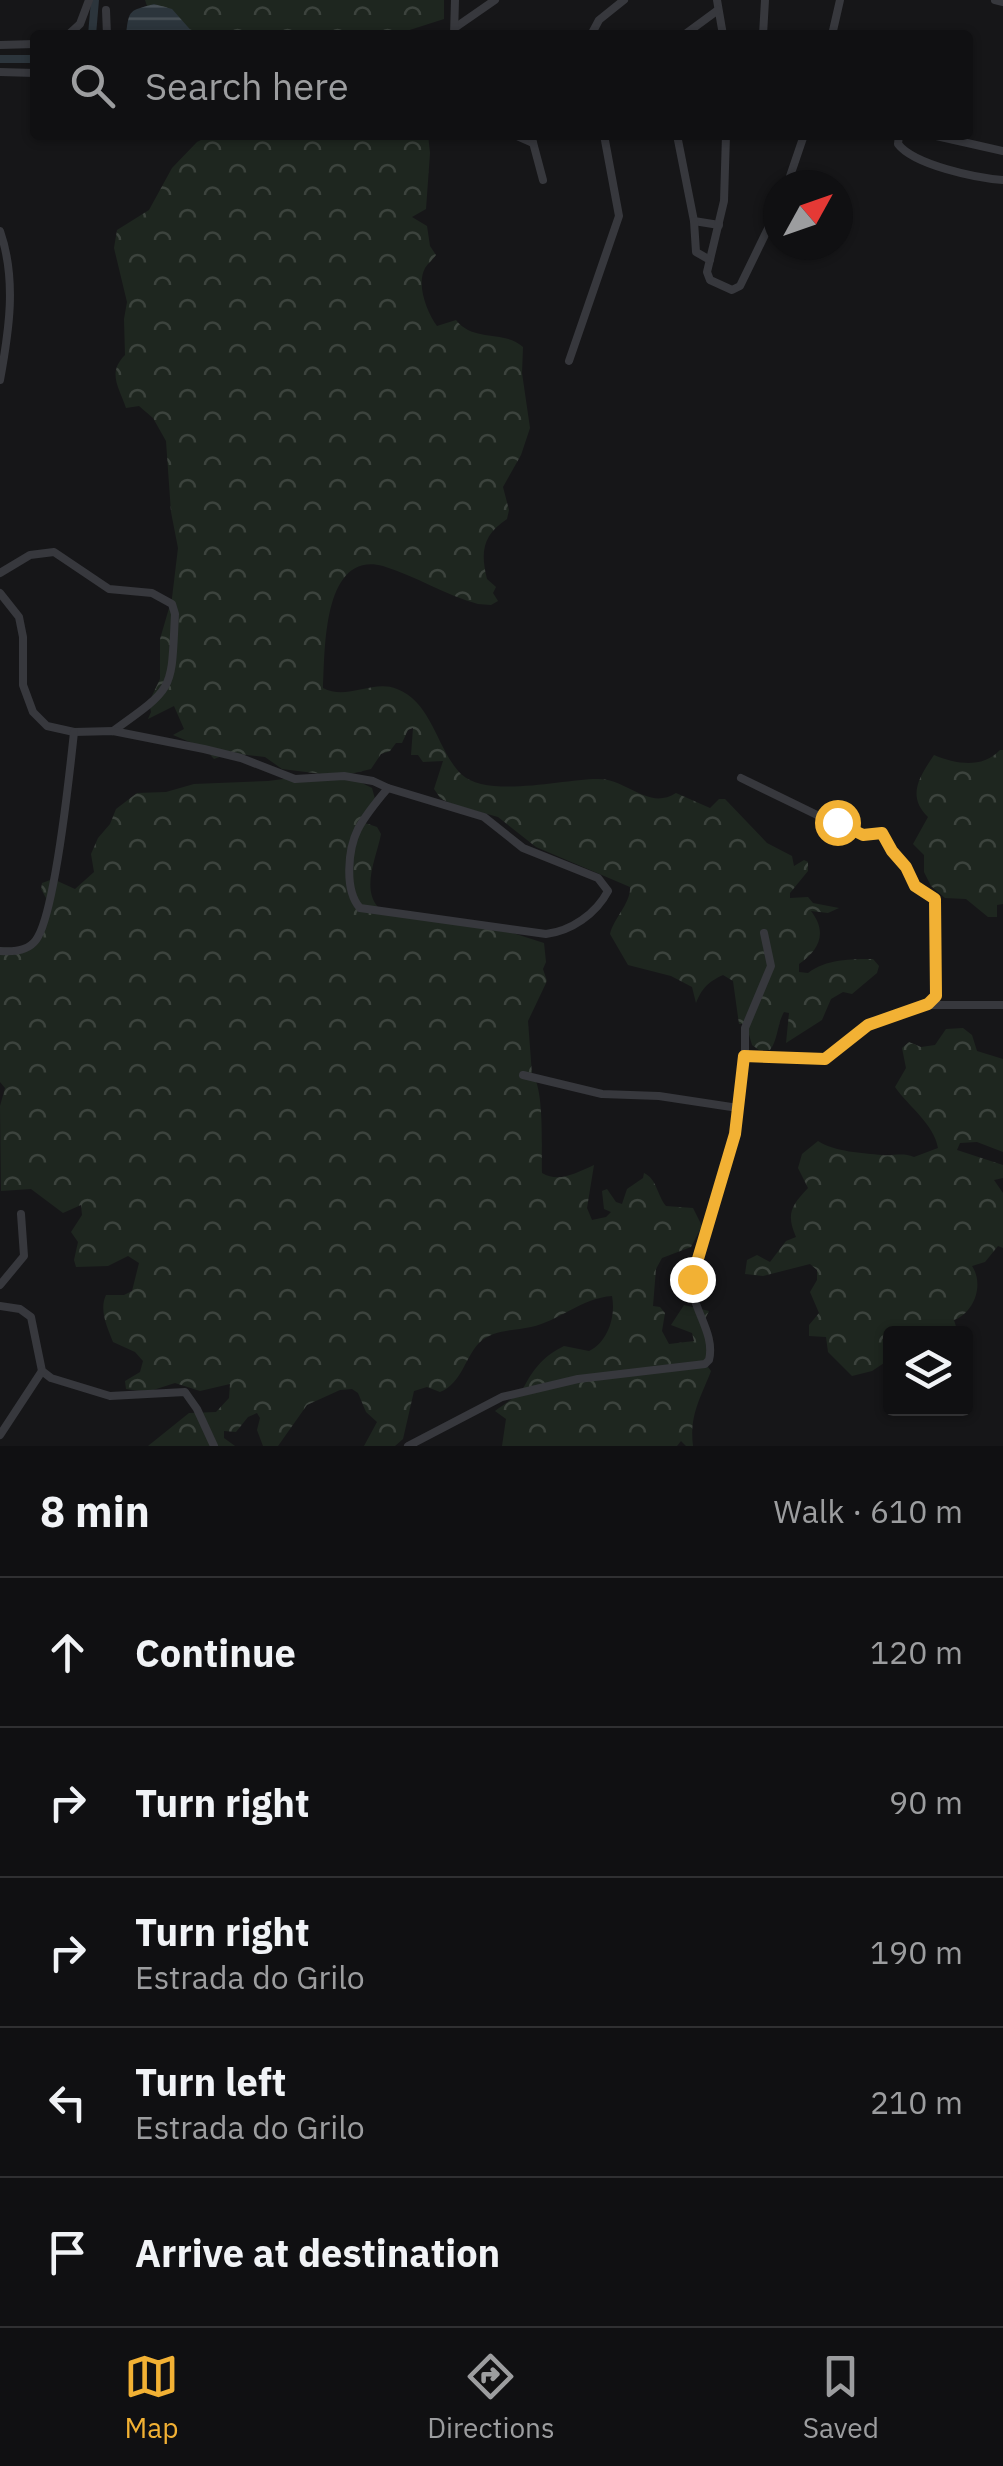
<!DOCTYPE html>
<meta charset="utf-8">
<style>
:root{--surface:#101012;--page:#19191b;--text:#f1f3f6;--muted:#9c9d9f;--line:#303032;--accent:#f2b134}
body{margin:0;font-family:"IBM Plex Sans",sans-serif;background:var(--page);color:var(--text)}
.controls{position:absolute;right:30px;bottom:30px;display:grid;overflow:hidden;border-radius:10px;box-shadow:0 2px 8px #0004}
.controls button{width:90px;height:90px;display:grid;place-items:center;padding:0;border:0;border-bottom:2px solid var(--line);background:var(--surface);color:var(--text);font:50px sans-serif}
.compass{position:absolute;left:763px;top:170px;width:90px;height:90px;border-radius:50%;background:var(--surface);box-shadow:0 2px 8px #0004;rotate:50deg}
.stop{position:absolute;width:30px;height:30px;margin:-22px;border:8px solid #f2b134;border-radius:50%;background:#fff}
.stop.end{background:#f2b134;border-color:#fff;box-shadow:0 2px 10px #0008}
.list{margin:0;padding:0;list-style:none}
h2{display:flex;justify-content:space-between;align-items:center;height:130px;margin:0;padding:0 40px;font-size:42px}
h2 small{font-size:32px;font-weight:400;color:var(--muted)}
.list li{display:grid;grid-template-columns:65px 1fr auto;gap:30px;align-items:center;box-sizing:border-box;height:150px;padding:0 40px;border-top:2px solid var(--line)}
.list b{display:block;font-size:38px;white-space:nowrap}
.list p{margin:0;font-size:32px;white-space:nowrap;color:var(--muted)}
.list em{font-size:32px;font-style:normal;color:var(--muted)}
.icon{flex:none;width:55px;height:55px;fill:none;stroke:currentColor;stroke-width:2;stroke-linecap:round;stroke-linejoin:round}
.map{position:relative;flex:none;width:1003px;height:1446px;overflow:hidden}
.search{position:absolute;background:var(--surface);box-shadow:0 2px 8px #0004;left:30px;right:30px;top:30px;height:110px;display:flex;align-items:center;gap:25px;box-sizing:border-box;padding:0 35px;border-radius:10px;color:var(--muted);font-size:38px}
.sheet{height:880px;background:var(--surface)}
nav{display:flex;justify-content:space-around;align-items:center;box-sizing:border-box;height:140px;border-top:2px solid var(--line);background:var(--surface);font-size:28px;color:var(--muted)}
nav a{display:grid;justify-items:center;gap:5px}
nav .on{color:var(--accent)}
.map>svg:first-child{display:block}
.forest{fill:url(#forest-crowns)}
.water{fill:url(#water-rules)}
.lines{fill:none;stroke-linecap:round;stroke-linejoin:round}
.canal{stroke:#2c353c;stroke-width:8}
.minor{stroke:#37383d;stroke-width:8}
.route{stroke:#f2b134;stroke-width:12}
</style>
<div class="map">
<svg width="1003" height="1446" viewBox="0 0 1003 1446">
<defs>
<pattern id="forest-crowns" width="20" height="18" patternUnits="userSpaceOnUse" patternTransform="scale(2.5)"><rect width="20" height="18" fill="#1e261f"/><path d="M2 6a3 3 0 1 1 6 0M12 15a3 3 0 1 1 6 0" fill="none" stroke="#3c433d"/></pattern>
<pattern id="water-rules" width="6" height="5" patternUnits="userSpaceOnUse" patternTransform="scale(2.5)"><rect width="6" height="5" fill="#2c353c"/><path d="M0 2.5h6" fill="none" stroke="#485056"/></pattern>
</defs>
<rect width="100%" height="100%" fill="#161618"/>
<g class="forest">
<path d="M145,0H444V19L394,35H185L149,12Z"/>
<path d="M211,135H428L430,153L426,209L412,217L427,226L430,246L436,255C433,260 428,263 425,268C416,285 427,312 437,326L456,320C474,343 502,329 523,347L522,373L530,428L521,455L503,487L509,510L507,519C483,535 480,551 487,579L496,587L493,593L498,601L491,605L478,604C445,595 416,576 383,566C322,550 325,652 323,688C347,701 373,679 397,689C432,702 437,750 461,774C487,799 564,779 597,779C627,778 648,811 676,793L710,808L719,799H725L767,843L792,856L794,866L804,860L808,862V871L790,893V898L808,897L813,903L839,908L828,913L811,911C828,933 819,950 799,964V972L808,973C826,959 851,959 873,959L879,966L877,973L852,994L843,992L831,999L822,1020L786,1043L789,1013L784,1012C777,1024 778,1040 770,1050H759L752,1045L746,1024H739L733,981L723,975C708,982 702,988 696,1003L692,987L671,976L628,965L610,934C614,918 631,903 630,887L536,847L498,817L455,805L441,799L434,789L443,761L423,762L418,755H411L413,728L408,730L402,743H396L390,751L381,754L371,769L346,775L372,788L375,799L365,823L377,827L381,834C377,856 361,888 378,907L500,929L544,943L546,962L543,969L547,981L528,1021L532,1074C545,1089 541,1151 542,1173C559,1183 576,1173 594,1165L587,1208L592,1220L606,1217L611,1212L604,1209L602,1191L607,1189L616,1202L622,1204L627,1189L643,1178L644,1173C657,1179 657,1195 666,1206L693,1208L702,1226L691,1247L662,1258L656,1269L653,1306L660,1307L665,1313L662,1331L669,1344L694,1341L692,1333L671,1325L684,1305L709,1311L705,1319L708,1367L711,1371C701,1397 689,1415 693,1446H686L681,1441L677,1446H502L506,1419L495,1411C504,1404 520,1395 525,1385C535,1367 544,1356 564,1346L589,1351C608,1342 616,1316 612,1296C582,1298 559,1321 531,1327C513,1331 493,1329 479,1343C464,1359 462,1383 440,1392L427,1387L414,1391L403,1439L395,1446H364L377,1422L366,1412L358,1393L352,1389L340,1390L307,1405L278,1446H263L257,1430L260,1418L257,1413L248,1417L236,1432L224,1431V1438L235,1446H148L189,1413L216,1412L229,1398L230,1384L200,1391L175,1383L147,1392L126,1389L125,1381L140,1372L143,1361L135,1352L113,1342C107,1327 99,1310 106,1295H124L132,1291L139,1263L128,1256L108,1266L76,1267L74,1260L78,1242L71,1232L82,1215L81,1205L63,1213L31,1189L1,1191L0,1106L5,1088L0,1082V947L23,948L43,930L46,898L41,889L42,883L53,879L75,889L94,872L91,854L98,838L110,824L116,809L137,793L166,792L194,784L268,781L322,774L282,769L265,757L230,753L214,759L204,748L173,735L184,729L174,706L148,719L151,712L149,702L160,679V639L172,598L178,548L171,512L166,441L153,418L139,406L126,408C119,387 107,373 125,355L124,319L127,302L114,248L117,230L149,210L172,168L197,142Z"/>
<path d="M1000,750H1003V904L997,905V917H988L966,899L945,898L931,886L924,872V855L913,844L928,817C906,796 920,776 934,755C956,764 982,769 1000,750Z"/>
<path d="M963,1028L972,1035L977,1051L1003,1059V1152L977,1142L960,1143L957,1150L1003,1165V1178L994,1180L1003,1193V1248L998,1246L985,1262L972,1266C984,1284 975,1312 954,1320L958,1333L890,1334V1359L872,1371L852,1376L828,1352L826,1337L809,1336V1325L819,1313L810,1292L817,1280V1270L810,1264L763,1276L745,1274L747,1260L757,1255L770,1262L786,1241L796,1237C786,1214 791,1206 808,1188L798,1168L802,1154L818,1141C835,1152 862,1153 882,1155C894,1156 902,1152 914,1157L938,1148C934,1124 909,1107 895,1087L906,1068L902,1048L909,1042L921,1047L935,1045L946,1029Z"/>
</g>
<path class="water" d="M154,4L172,9L195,35H126C129,9 129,11 154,4Z"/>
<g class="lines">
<g class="canal">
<path d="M92,35L95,0"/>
<path d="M0,59H35"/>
</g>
<g class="minor">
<path d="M717,0L723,35"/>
<path d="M995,0L1003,2"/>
<path d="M106,10L107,35"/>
<path d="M456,27L495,0"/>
<path d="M68,35L80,24L89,0"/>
<path d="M454,35L455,0"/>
<path d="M591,35L599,20L624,0"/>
<path d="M684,35L718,10"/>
<path d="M763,35L765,0"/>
<path d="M832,35L840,0"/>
<path d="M0,45L35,44"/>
<path d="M0,72L35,73"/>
<path d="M515,135L533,143"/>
<path d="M531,135L543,180"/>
<path d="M677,135L694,221L719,225"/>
<path d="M726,135L724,201L707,272L710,280L732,290L740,286L778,208"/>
<path d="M899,135L898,144C914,165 976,178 1003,180"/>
<path d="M932,135L1003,151"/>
<path d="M787,185L804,135"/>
<path d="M694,221L696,252L710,260"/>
<path d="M0,231C17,280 9,331 0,380"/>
<path d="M569,361L619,216L604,135"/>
<path d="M0,573L30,555L54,552L109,589L152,593L172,604L175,614C171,691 176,686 113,731"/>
<path d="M0,593L19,617L23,637V685L33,712L47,726L74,732L113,731L204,749L241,758L295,779L344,776L373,781L388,788L484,817L523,848L598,878L608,891C596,914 571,931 546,934L360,908C344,890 348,849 358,829C366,814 377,801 388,788"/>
<path d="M0,951C12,952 28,951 36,940C55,914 70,770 74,732"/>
<path d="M928,1005H1003"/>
<path d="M745,1056V1028L771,966L764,933"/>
<path d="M523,1075L602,1094L659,1096L738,1108"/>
<path d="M0,1285L24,1256L21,1214"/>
<path d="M0,1306L20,1309L31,1317L42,1371L51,1378L110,1396L185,1392L197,1409L214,1446"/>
<path d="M0,1435L42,1371"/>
<path d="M408,1446L502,1397L578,1379L705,1364L709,1360C716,1332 690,1308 692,1279L735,1134L745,1056L825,1059L868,1025L928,1005L936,996L937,903L933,896L915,886L906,867L891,851L882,833L863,835L850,831L741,778"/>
</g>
</g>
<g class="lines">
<path class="route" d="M692,1279L735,1134L744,1056L825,1059L868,1025L928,1004L936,996L935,899L915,886L906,867L892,851L882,833L863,835L837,822"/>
</g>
</svg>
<div class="controls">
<button><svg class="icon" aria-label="layers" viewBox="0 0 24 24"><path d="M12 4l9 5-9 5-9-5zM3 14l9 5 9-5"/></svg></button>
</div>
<svg class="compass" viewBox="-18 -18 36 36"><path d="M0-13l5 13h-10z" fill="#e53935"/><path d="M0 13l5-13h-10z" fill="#9c9d9f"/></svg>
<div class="stop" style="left:837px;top:822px"></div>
<div class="stop end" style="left:692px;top:1279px"></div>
<div class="search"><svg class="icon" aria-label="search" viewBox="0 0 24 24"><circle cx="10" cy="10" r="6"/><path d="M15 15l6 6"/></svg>Search here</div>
</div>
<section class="sheet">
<h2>8 min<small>Walk · 610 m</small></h2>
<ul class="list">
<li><svg class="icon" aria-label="ahead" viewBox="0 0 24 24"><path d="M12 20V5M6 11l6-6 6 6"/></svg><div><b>Continue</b></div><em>120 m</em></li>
<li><svg class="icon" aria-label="right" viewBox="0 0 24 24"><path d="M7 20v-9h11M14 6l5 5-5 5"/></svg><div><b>Turn right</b></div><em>90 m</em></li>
<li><svg class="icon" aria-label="right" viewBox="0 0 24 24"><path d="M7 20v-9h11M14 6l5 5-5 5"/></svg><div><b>Turn right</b><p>Estrada do Grilo</p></div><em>190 m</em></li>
<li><svg class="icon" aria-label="left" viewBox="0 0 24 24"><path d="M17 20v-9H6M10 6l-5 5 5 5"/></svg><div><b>Turn left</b><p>Estrada do Grilo</p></div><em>210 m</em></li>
<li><svg class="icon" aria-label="arrive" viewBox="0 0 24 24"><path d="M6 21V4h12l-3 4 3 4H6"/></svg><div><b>Arrive at destination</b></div></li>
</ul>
</section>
<nav>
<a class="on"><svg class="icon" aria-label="map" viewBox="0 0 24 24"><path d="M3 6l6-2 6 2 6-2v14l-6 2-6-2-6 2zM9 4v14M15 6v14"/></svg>Map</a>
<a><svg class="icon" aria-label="directions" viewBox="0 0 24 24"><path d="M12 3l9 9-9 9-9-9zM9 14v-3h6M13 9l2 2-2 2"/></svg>Directions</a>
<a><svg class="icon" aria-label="saved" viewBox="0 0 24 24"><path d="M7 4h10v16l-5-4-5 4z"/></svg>Saved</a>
</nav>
